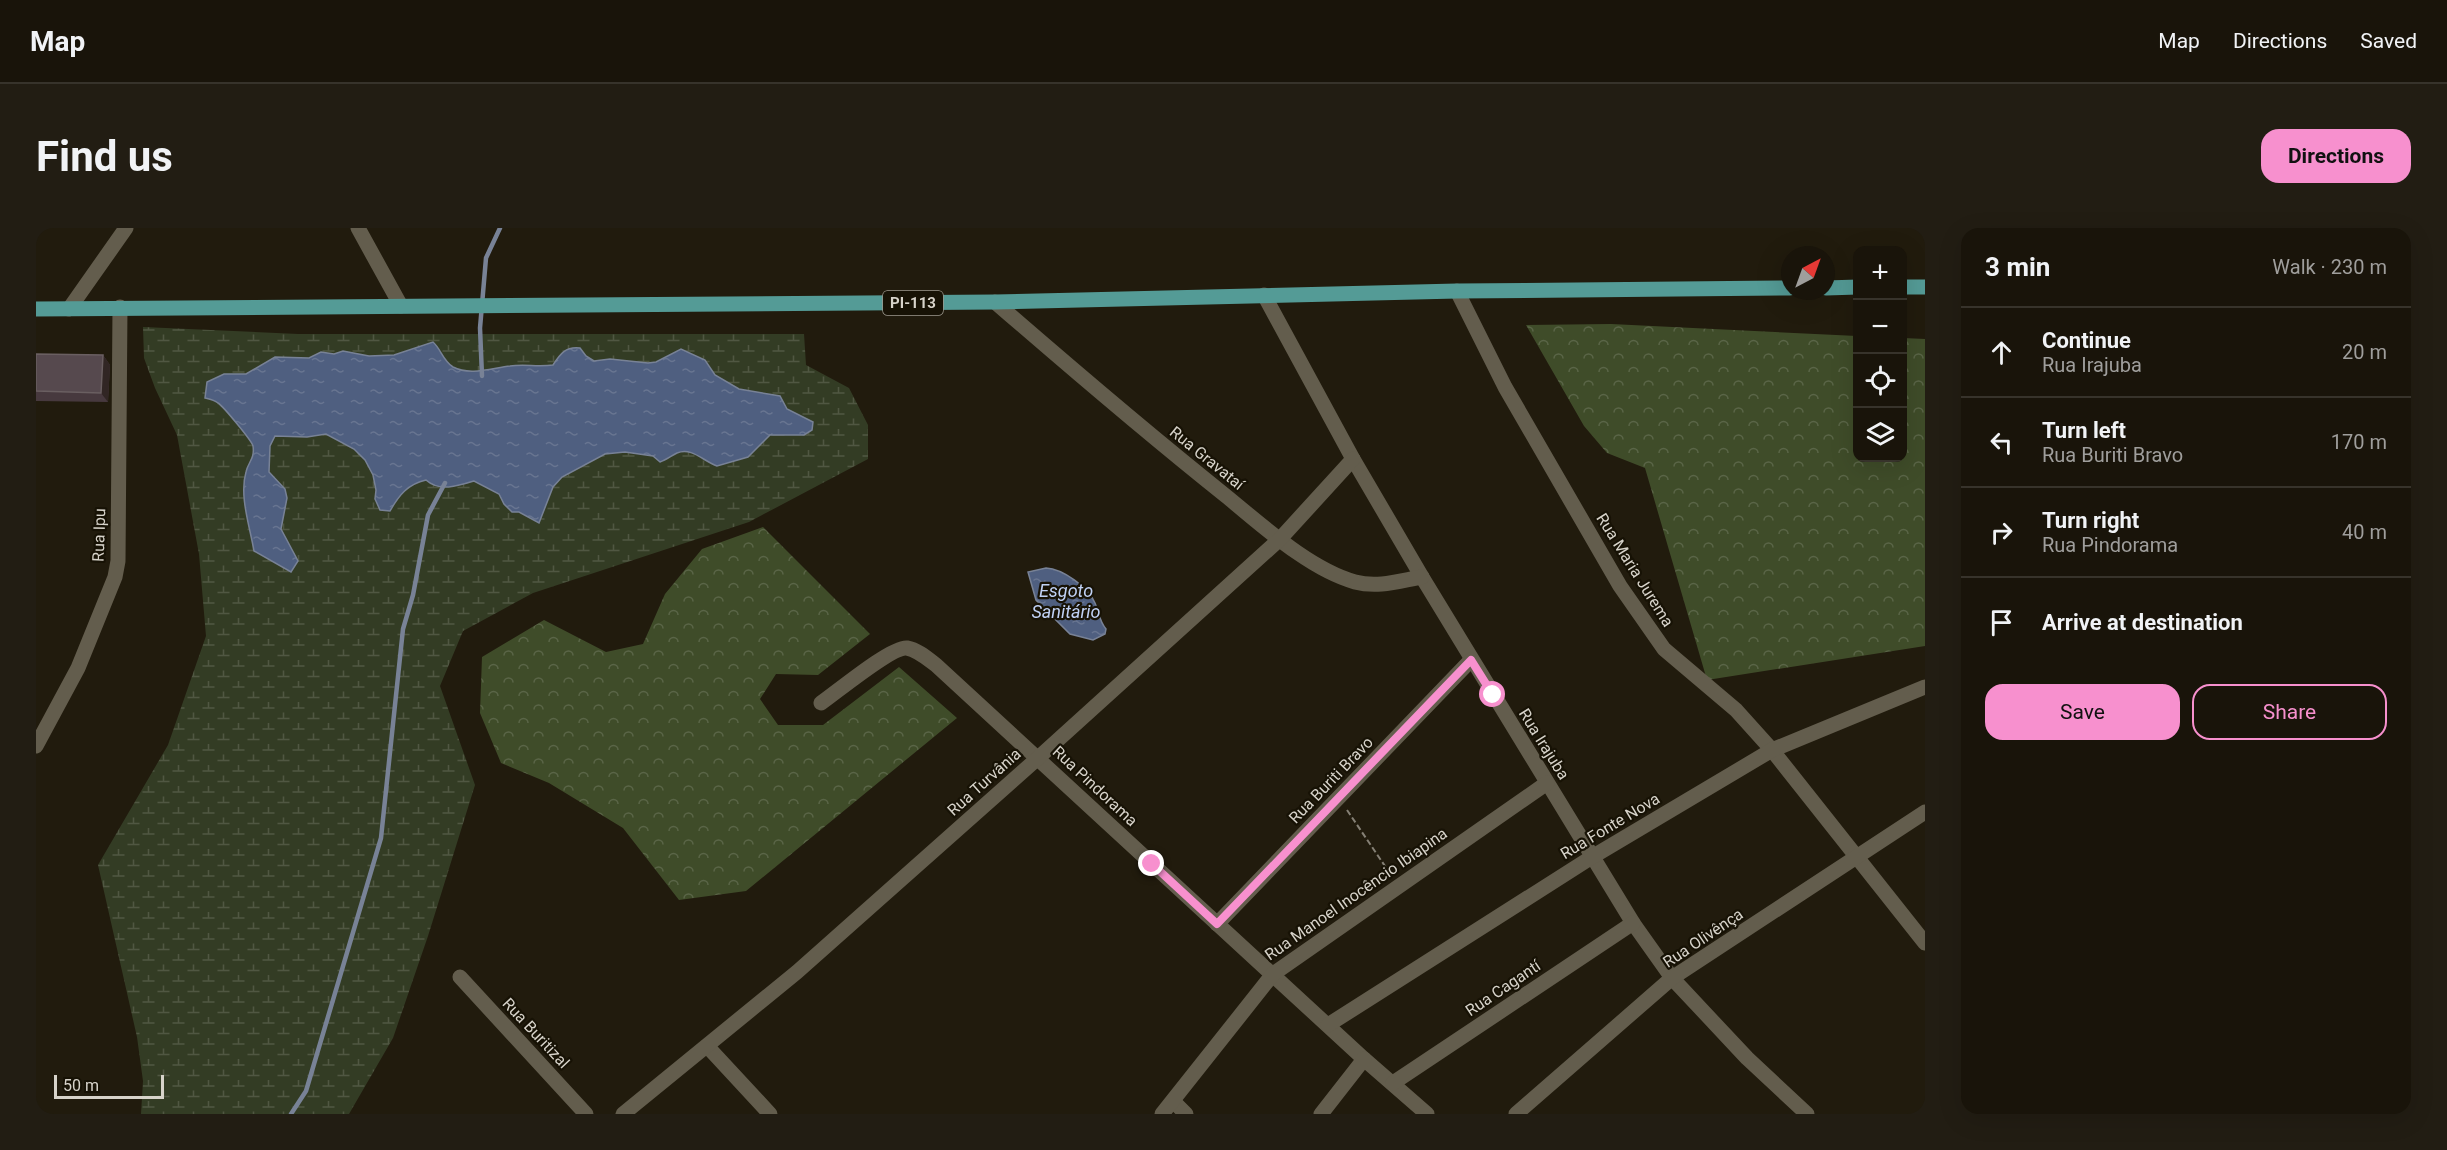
<!DOCTYPE html>
<meta charset="utf-8">
<style>
:root{--surface:#19140a;--page:#221d13;--text:#f1f3f6;--muted:#9f9e9c;--line:#37332b;--accent:#f790ce}
body{margin:0;font-family:Roboto,sans-serif;background:var(--page);color:var(--text)}
.controls{position:absolute;right:18px;top:18px;display:grid;overflow:hidden;border-radius:12px;box-shadow:0 6px 24px #0002}
.controls button{width:54px;height:54px;display:grid;place-items:center;padding:0;border:0;border-bottom:2px solid var(--line);background:var(--surface);color:var(--text);font:30px sans-serif}
.compass{position:absolute;left:1745px;top:18px;width:54px;height:54px;border-radius:50%;background:var(--surface);box-shadow:0 6px 24px #0002;rotate:41deg}
.scale{position:absolute;left:18px;bottom:15px;width:110px;box-sizing:border-box;padding-left:6px;border:3px solid #d7d3ca;border-top:0;font-size:16px;line-height:21px;white-space:nowrap;color:#d7d3ca;-webkit-text-stroke:4px #171205;paint-order:stroke}
.stop{position:absolute;width:18px;height:18px;margin:-14px;border:4px solid #f790ce;border-radius:50%;background:#fff}
.stop.end{background:#f790ce;border-color:#fff;box-shadow:0 2px 6px #0008}
.list{margin:0;padding:0;list-style:none}
h2{display:flex;justify-content:space-between;align-items:center;height:78px;margin:0;padding:0 24px;font-size:26px}
h2 small{font-size:20px;font-weight:400;color:var(--muted)}
.list li{display:grid;grid-template-columns:39px 1fr auto;gap:18px;align-items:center;box-sizing:border-box;height:90px;padding:0 24px;border-top:2px solid var(--line)}
.list b{display:block;font-size:22px;white-space:nowrap}
.list p{margin:0;font-size:20px;white-space:nowrap;color:var(--muted)}
.list em{font-size:20px;font-style:normal;color:var(--muted)}
.actions{display:flex;gap:12px;padding:18px 24px}
.actions a{flex:1;padding:14px 0;border:2px solid var(--accent);border-radius:18px;text-align:center;font-size:21px;color:var(--accent)}
.actions .main{background:var(--accent);color:#111}
.icon{flex:none;width:33px;height:33px;fill:none;stroke:currentColor;stroke-width:2;stroke-linecap:round;stroke-linejoin:round}
.map{position:relative;flex:none;width:1889px;height:886px;overflow:hidden;border-radius:18px}
header{display:flex;align-items:center;gap:36px;box-sizing:border-box;height:84px;padding:0 30px;background:var(--surface);border-bottom:2px solid var(--line)}
header strong{font-size:28px}
nav{display:flex;gap:33px;margin-inline-start:auto;font-size:21px}
.intro{display:flex;align-items:center;justify-content:space-between;box-sizing:border-box;height:144px;padding:0 36px}
h1{margin:0;font-size:42px}
.button{padding:15px 27px;border-radius:18px;background:var(--accent);color:#111;font-size:21px;font-weight:700}
main{display:flex;gap:36px;padding:0 36px}
aside{flex:1;background:var(--surface);border-radius:18px;box-shadow:0 6px 24px #0002}
.map>svg:first-child{display:block}
.forest{fill:url(#forest-crowns)}
.wetland{fill:url(#wetland-marsh)}
.water{fill:url(#water-ripples);stroke:#788296;stroke-width:1.5}
.lines{fill:none;stroke-linecap:round;stroke-linejoin:round}
.stream{stroke:#788296;stroke-width:4.5}
.path{stroke:#858075;stroke-width:2;stroke-dasharray:6 3;stroke-linecap:butt}
.street{stroke:#635d4d;stroke-width:15}
.primary{stroke:#549b96;stroke-width:15}
.wall{fill:#47393e}
.shaded-wall{fill:#312624}
.building{fill:#56494e;stroke:#6a5f61;stroke-width:1.5}
.route{stroke:#f790ce;stroke-width:8}
.labels{text-anchor:middle;dominant-baseline:central;stroke-width:4.5;stroke-linejoin:round;paint-order:stroke}
.shield{fill:#171205;stroke:#9d998f;stroke-width:1.5}
.shield-label{font-size:15px;font-weight:bold;fill:#d7d3ca}
.street-label{font-size:16px;fill:#d7d3ca;stroke:#171205}
.water-label{font-size:18px;font-style:italic;fill:#c0d1f4;stroke:#171205}
</style>
<header>
<strong>Map</strong>
<nav><a>Map</a><a>Directions</a><a>Saved</a></nav>
</header>
<div class="intro"><h1>Find us</h1><a class="button">Directions</a></div>
<main>
<div class="map">
<svg width="1889" height="886" viewBox="0 0 1889 886">
<defs>
<pattern id="forest-crowns" width="20" height="18" patternUnits="userSpaceOnUse" patternTransform="scale(1.5)"><rect width="20" height="18" fill="#3f4c29"/><path d="M2 6a3 3 0 1 1 6 0M12 15a3 3 0 1 1 6 0" fill="none" stroke="#5a6547"/></pattern>
<pattern id="wetland-marsh" width="20" height="14" patternUnits="userSpaceOnUse" patternTransform="scale(1.5)"><rect width="20" height="14" fill="#333c24"/><path d="M1 5h8M5 5V1M11 12h8M15 12V8" fill="none" stroke="#505742"/></pattern>
<pattern id="water-ripples" width="26" height="14" patternUnits="userSpaceOnUse" patternTransform="scale(1.5)"><rect width="26" height="14" fill="#4f5f80"/><path d="M2 4q2-2 4 0t4 0M15 11q2-2 4 0t4 0" fill="none" stroke="#687591"/></pattern>
</defs>
<rect width="100%" height="100%" fill="#211b0d"/>
<g class="forest">
<path d="M1575,96L1821,108L1822,230H1866L1867,110L1889,111V418L1671,452L1609,240L1571,225L1548,198L1490,97Z"/>
<path d="M727,299L834,406L782,447L740,446L724,471L742,497H787L863,439L921,490L710,663L643,672L587,600L513,555L465,535L444,485L446,429L508,392L570,424L607,416L629,366L666,321Z"/>
</g>
<path class="wetland" d="M107,99L262,106H768L770,137L813,160L832,197V231L713,294L497,365L427,403L404,458L439,557L392,708L357,810L313,886H105L107,853L101,809L62,637L132,517L170,408L163,326L141,207L119,160L108,130Z"/>
<g class="water">
<path d="M397,114C405,121 407,133 417,139C434,148 456,140 474,138C488,136 502,139 517,137C524,126 530,118 544,120L550,128L558,133L574,131L612,135L620,134L645,121L669,132L679,147L703,161L744,168L751,181L777,194L776,202L768,207H734L712,229L681,238C667,233 656,219 641,225C635,228 630,232 624,234L617,228L589,224L569,226L526,249L517,259L503,295L483,284H476L468,276L463,266L438,253C422,258 403,264 390,252C372,256 363,267 354,283L344,282L339,271L340,262L337,247L329,232L318,221L290,206L271,209L239,208L234,218L233,244L249,261L251,270L245,301L262,333L255,344L218,323C214,299 203,268 210,244C212,234 219,231 217,218C216,213 187,178 182,175C178,172 173,171 169,170L171,154L188,146H210L239,129L273,130L285,124L298,126L307,123L333,128L358,127Z"/>
<path d="M1010,340C1027,341 1052,359 1059,375C1063,384 1063,393 1070,401L1069,406L1057,412L1034,406L1000,372L992,344Z"/>
</g>
<g class="lines">
<g class="stream">
<path d="M446,148L444,100L450,30L464,0"/>
<path d="M255,886L270,863L345,610L367,401L377,367L392,287L409,255"/>
</g>
<path class="path" d="M1311,582L1355,647"/>
<g class="street">
<path d="M322,0L365,78"/>
<path d="M1421,63L1469,159L1584,358L1628,421L1700,482L1736,522L1889,715"/>
<path d="M1228,67L1317,231L1386,349L1597,695L1636,750L1711,830L1771,886"/>
<path d="M959,74C1035,140 1111,205 1190,268C1227,298 1273,341 1319,354C1342,360 1363,353 1386,349"/>
<path d="M33,81L90,0"/>
<path d="M785,475C801,464 856,418 871,420C882,422 892,431 900,437L1328,831L1391,886"/>
<path d="M0,518L42,440L79,349L82,333L84,79"/>
<path d="M1181,696L1435,432"/>
<path d="M424,749L550,886"/>
<path d="M1292,797L1556,629L1736,522L1889,459"/>
<path d="M671,818L734,886"/>
<path d="M1357,855L1597,695"/>
<path d="M1137,873L1150,886"/>
<path d="M587,886L761,744L1002,530L1244,311L1317,231"/>
<path d="M1126,886L1237,746L1511,555"/>
<path d="M1285,886L1328,831"/>
<path d="M1480,886L1636,750L1889,584"/>
</g>
<g class="primary">
<path d="M1866,59H1889"/>
<path d="M1790,60L1822,59"/>
<path d="M0,81L959,74L1421,63L1754,60"/>
</g>
</g>
<path class="wall" d="M0,126L67,127L74,137L72,174L0,173Z"/>
<path class="shaded-wall" d="M67,127L74,137L72,174L65,165Z"/>
<path class="building" d="M0,126L67,127L65,165L0,163Z"/>
<g class="lines">
<path class="route" d="M1116,636L1181,696L1435,432L1457,467"/>
</g>
<g class="labels">
<rect class="shield" x="847" y="63" width="60" height="24" rx="4.5"/>
<g class="shield-label">
<text x="877" y="75">PI-113</text>
</g>
<g class="street-label">
<text transform="translate(1171 230) rotate(39)">Rua Gravataí</text>
<text transform="translate(63 307) rotate(-88)">Rua Ipu</text>
<text transform="translate(1599 342) rotate(58)">Rua Maria Jurema</text>
<text transform="translate(1508 516) rotate(58)">Rua Irajuba</text>
<text transform="translate(1295 552) rotate(-46)">Rua Buriti Bravo</text>
<text transform="translate(948 554) rotate(-42)">Rua Turvânia</text>
<text transform="translate(1059 558) rotate(43)">Rua Pindorama</text>
<text transform="translate(1574 598) rotate(-31)">Rua Fonte Nova</text>
<text transform="translate(1320 666) rotate(-35)">Rua Manoel Inocêncio Ibiapina</text>
<text transform="translate(1667 710) rotate(-34)">Rua Olivênça</text>
<text transform="translate(1467 760) rotate(-34)">Rua Cagantí</text>
<text transform="translate(500 805) rotate(47)">Rua Buritizal</text>
</g>
<g class="water-label">
<text x="1030" y="362">Esgoto<tspan x="1030" dy="21">Sanitário</tspan></text>
</g>
</g>
</svg>
<div class="controls">
<button>+</button>
<button>−</button>
<button><svg class="icon" aria-label="locate" viewBox="0 0 24 24"><circle cx="12" cy="12" r="6"/><path d="M12 2v4M12 18v4M2 12h4M18 12h4"/></svg></button>
<button><svg class="icon" aria-label="layers" viewBox="0 0 24 24"><path d="M12 4l9 5-9 5-9-5zM3 14l9 5 9-5"/></svg></button>
</div>
<svg class="compass" viewBox="-18 -18 36 36"><path d="M0-13l5 13h-10z" fill="#e53935"/><path d="M0 13l5-13h-10z" fill="#9f9e9c"/></svg>
<div class="scale">50 m</div>
<div class="stop" style="left:1457px;top:467px"></div>
<div class="stop end" style="left:1116px;top:636px"></div>
</div>
<aside>
<h2>3 min<small>Walk · 230 m</small></h2>
<ul class="list">
<li><svg class="icon" aria-label="ahead" viewBox="0 0 24 24"><path d="M12 20V5M6 11l6-6 6 6"/></svg><div><b>Continue</b><p>Rua Irajuba</p></div><em>20 m</em></li>
<li><svg class="icon" aria-label="left" viewBox="0 0 24 24"><path d="M17 20v-9H6M10 6l-5 5 5 5"/></svg><div><b>Turn left</b><p>Rua Buriti Bravo</p></div><em>170 m</em></li>
<li><svg class="icon" aria-label="right" viewBox="0 0 24 24"><path d="M7 20v-9h11M14 6l5 5-5 5"/></svg><div><b>Turn right</b><p>Rua Pindorama</p></div><em>40 m</em></li>
<li><svg class="icon" aria-label="arrive" viewBox="0 0 24 24"><path d="M6 21V4h12l-3 4 3 4H6"/></svg><div><b>Arrive at destination</b></div></li>
</ul>
<div class="actions"><a class="main">Save</a><a>Share</a></div>
</aside>
</main>
